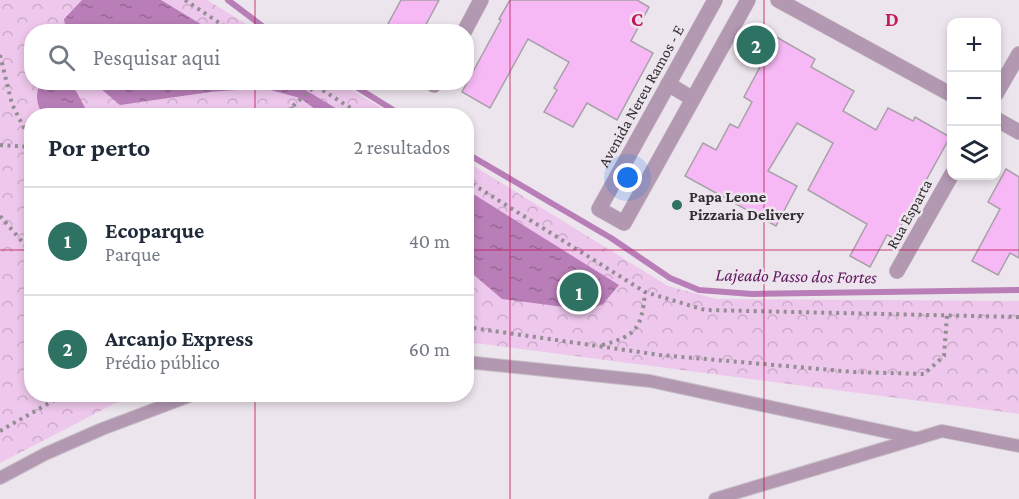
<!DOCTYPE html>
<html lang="pt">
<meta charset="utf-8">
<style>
:root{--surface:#fff;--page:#f6f6f7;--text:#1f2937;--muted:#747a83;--line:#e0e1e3;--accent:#2e7264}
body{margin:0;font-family:"Crimson Pro",serif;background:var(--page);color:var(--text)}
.controls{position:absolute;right:18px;top:18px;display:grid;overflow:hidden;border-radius:12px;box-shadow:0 3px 9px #0003}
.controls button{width:54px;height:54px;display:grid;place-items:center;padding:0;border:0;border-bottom:2px solid var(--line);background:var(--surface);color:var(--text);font:30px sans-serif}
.you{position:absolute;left:628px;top:178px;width:21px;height:21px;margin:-15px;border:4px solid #fff;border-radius:50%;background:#1a73e8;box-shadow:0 0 0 9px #1a73e833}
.badge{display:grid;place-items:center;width:39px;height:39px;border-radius:50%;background:var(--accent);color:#fff;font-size:20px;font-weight:700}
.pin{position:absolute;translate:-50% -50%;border:3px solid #fff;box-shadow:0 2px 6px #0006}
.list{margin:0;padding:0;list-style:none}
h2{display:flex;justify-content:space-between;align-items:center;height:78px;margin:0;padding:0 24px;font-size:26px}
h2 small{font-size:20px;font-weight:400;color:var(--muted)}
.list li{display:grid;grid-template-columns:39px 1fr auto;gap:18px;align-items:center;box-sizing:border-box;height:108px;padding:0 24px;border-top:2px solid var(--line)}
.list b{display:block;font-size:22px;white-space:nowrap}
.list p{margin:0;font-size:20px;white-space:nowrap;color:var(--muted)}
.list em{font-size:20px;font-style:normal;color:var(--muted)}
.icon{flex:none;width:33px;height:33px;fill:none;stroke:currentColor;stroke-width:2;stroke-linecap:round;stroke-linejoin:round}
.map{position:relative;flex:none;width:1019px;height:499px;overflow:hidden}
.search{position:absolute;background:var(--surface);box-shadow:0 3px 9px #0003;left:24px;top:24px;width:450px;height:66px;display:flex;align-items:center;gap:15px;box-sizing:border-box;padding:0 21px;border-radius:24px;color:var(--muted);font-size:22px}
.panel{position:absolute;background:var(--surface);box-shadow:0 3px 9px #0003;left:24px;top:108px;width:450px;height:294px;border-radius:24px}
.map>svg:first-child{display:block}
.forest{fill:url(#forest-crowns)}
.water{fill:url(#water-ripples)}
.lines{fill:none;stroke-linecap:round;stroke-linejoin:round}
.stream{stroke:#b97eb8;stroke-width:6}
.building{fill:#f7b9f5;stroke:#a8a0a8;stroke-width:1.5}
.service-casing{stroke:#c7c0c7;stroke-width:14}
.minor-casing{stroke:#c7c0c7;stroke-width:16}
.tertiary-casing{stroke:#c7c0c7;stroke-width:16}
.path{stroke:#948e94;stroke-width:4;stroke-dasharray:3 4.5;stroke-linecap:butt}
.service{stroke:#b398b2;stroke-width:12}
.minor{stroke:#b398b2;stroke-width:15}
.tertiary{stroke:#b398b2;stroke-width:15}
.grid{fill:none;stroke:#c2185b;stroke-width:1.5;stroke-opacity:0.55}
.poi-dot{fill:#2e7264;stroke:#ede5ed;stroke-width:2}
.labels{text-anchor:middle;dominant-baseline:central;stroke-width:5;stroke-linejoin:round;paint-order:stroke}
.street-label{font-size:16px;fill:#312e31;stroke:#ede5ed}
.poi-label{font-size:16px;font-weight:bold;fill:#312e31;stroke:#ede5ed;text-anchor:start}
.water-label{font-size:18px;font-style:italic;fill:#5f175f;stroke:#ede5ed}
.grid-label{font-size:20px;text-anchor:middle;font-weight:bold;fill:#c2185b;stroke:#ede5ed;stroke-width:5;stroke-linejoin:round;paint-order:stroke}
</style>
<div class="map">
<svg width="1019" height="499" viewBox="0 0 1019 499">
<defs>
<pattern id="forest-crowns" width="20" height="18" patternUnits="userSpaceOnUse" patternTransform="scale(1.5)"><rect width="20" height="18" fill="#eec7ec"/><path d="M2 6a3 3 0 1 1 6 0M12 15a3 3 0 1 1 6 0" fill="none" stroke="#cdabcb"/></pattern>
<pattern id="water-ripples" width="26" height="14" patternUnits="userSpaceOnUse" patternTransform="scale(1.5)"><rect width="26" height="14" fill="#b97eb8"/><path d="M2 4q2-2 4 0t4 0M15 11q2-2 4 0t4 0" fill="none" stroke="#976896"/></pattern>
</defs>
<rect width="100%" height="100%" fill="#ede5ed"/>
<g class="forest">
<path d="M0,0H207L258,31L32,32V82L340,83L393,115L32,116V394L131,395L0,463Z"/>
<path d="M466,161L668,286L716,299L1019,301V414L467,342Z"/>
</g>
<g class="water">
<path d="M82,0H161L212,31H66L64,19Z"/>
<path d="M41,83H61L76,91L89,115H43C37,106 34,93 41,83Z"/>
<path d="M94,83H294L347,115H323L300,98L263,88L210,92L120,105Z"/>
<path d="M466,190H467L619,285L603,304L588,310L502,299L474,275L467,264Z"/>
</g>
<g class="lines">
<g class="stream">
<path d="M228,0L270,32"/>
<path d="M348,82L403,116"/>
<path d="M466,153L611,238L670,278L699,290L752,294L1019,290"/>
</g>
</g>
<g class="building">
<path d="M401,0H439L422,32H402L388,24Z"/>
<path d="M510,0H637L649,7L631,41L653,53L617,120L587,103L573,127L544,112L557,90L554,88L569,62L528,39L490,108L462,92L501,20L499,19Z"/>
<path d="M764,30L815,59L811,67L854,91L843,111L876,130L888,108L913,121L915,117L950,137L894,238L887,235L870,267L850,256L867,224L808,190L833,143L797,123L768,171L797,186L776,226L685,176L703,143L716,150L730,124L738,128L752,102L744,97L762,63L750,56Z"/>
<path d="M1006,169L1019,177V258L1010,253L998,275L972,261L1000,209L988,202Z"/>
</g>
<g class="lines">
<g class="service-casing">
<g id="service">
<path d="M466,362L650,381L915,438"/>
<path d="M0,478L45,454L102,429L195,394"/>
<path d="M715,499L942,431L1019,446"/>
</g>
</g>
<g class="minor-casing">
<g id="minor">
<path d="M778,0L952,95"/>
<path d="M464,32L481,0"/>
<path d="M434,85L435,82"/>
<path d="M996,94L1019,54"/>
<path d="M996,119L1019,132"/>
<path d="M897,271L952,174"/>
</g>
</g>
<g class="tertiary-casing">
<g id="tertiary">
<path d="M715,0L599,209L624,223L748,0"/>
<path d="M668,84L693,99"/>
</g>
</g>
<g class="path">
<path d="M185,0L233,32"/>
<path d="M0,55L12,104L32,144"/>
<path d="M310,82L363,116"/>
<path d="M291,107L294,116"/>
<path d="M282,116L315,86"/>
<path d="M0,145L32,147"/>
<path d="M466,180L645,292L705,310L1019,317"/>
<path d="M0,216L32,253"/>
<path d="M466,327L660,355L854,372L924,374L944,356L947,315"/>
<path d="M602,345C637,336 642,327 645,292"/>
<path d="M0,431L65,394"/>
</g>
<use href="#service" class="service"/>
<use href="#minor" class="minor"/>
<use href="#tertiary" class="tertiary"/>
</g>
<path class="grid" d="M255,0V32M510,0V499M764,0V499M255,82V116M0,250H32M466,250H1019M255,394V499"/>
<circle class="poi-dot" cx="677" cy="205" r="6"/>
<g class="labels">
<g class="street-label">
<text transform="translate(641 96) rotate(-61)">Avenida Nereu Ramos - E</text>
<text transform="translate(909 214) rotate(-61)">Rua Esparta</text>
</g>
<g class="poi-label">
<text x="689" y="196">Papa Leone<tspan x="689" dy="18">Pizzaria Delivery</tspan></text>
</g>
<g class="water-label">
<text transform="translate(796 276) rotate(1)">Lajeado Passo dos Fortes</text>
</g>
</g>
<g class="grid-label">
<text x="637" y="26">C</text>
<text x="892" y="26">D</text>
</g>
</svg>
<div class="controls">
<button>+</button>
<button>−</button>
<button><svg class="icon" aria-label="layers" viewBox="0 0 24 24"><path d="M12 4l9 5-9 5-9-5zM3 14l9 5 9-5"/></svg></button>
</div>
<div class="you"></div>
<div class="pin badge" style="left:579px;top:292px">1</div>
<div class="pin badge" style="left:756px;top:45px">2</div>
<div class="search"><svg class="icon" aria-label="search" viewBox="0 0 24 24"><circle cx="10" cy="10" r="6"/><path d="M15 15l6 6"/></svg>Pesquisar aqui</div>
<section class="panel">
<h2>Por perto<small>2 resultados</small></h2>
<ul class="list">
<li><span class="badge">1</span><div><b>Ecoparque</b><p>Parque</p></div><em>40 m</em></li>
<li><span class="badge">2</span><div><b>Arcanjo Express</b><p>Prédio público</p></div><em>60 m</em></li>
</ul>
</section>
</div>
